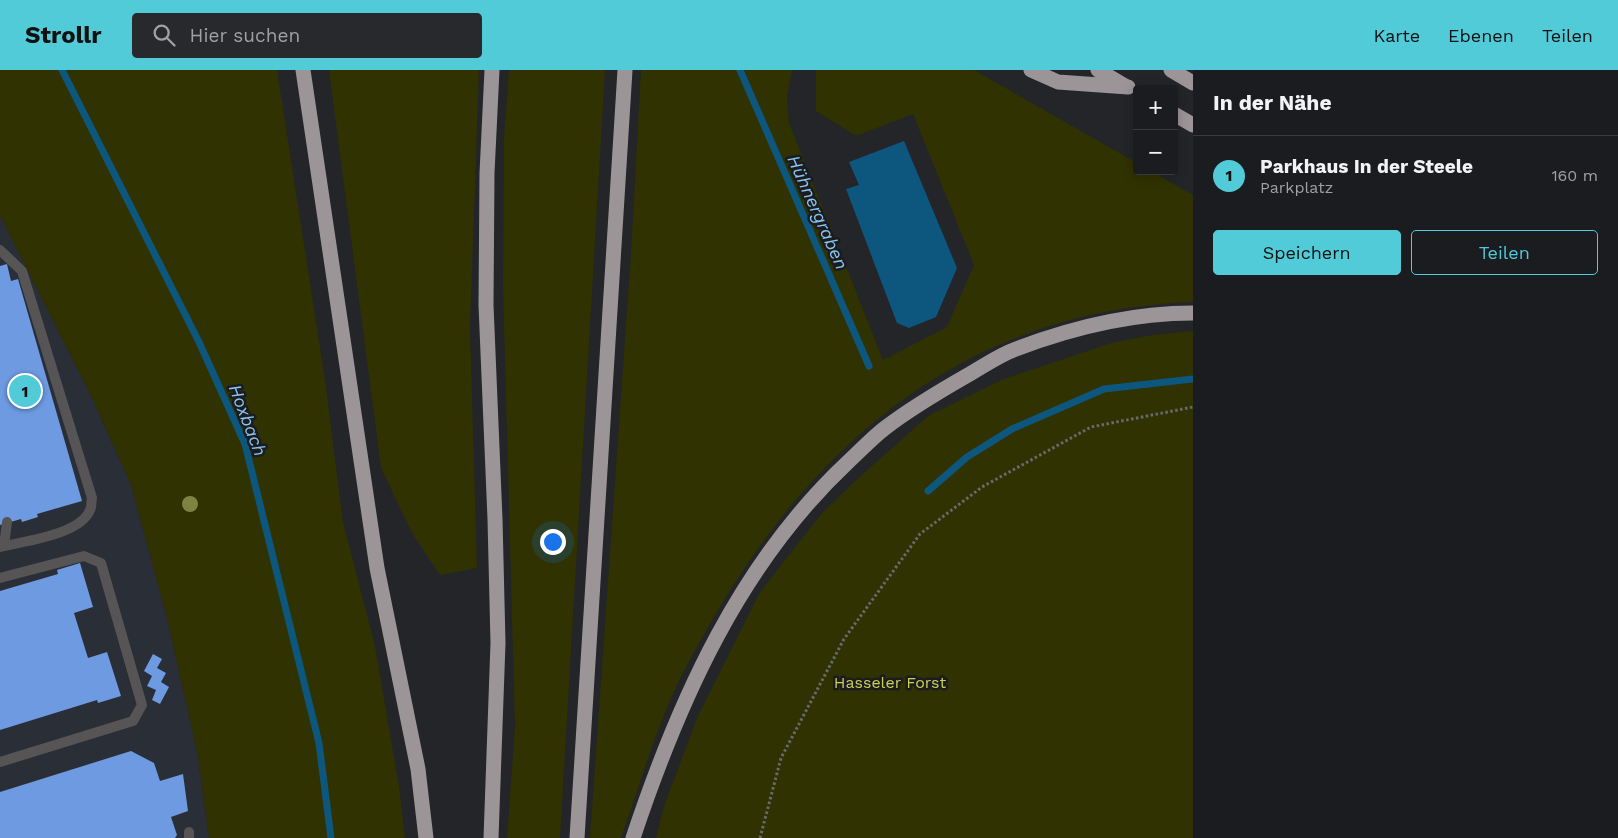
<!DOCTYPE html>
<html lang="de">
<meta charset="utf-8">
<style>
:root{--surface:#1a1c1f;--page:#27292c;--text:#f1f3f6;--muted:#9fa1a4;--line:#383a3d;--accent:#52cbd8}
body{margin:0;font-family:"Work Sans",sans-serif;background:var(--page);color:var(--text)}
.controls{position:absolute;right:15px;top:15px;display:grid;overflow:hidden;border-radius:5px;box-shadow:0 2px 12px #0003}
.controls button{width:45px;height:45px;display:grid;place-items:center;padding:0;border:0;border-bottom:1px solid var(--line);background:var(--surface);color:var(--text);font:25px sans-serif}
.you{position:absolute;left:552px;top:471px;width:18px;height:18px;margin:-12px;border:4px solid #fff;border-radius:50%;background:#1a73e8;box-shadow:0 0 0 8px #1a73e833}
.badge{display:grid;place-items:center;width:32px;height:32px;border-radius:50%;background:var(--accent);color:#111;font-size:16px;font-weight:700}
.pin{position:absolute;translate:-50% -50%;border:2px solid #fff;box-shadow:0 1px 5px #0006}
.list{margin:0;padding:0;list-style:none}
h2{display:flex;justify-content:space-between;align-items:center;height:65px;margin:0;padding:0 20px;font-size:21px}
h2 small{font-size:16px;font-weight:400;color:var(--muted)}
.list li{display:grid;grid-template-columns:32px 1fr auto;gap:15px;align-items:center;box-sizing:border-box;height:80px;padding:0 20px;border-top:1px solid var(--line)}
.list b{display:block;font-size:19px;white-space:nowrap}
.list p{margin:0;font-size:16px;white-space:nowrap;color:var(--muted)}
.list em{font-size:16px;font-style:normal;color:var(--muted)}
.actions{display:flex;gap:10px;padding:15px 20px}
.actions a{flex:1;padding:11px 0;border:1px solid var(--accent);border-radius:5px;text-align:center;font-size:18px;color:var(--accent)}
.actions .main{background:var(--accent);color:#111}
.icon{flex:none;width:28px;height:28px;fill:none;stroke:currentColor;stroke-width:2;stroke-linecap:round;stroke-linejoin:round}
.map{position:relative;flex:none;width:1193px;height:768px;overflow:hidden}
header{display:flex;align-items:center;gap:30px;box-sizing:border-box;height:70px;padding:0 25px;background:var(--accent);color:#111}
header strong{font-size:24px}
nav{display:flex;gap:28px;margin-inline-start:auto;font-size:18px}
.search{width:350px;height:45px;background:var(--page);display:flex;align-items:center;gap:12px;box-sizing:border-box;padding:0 18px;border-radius:5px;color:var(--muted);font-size:19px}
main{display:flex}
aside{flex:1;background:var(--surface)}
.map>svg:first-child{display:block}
.built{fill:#292e37}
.green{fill:#303201}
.water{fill:#0d577f}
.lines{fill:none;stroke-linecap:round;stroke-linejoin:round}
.stream{stroke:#0d577f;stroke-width:7}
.building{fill:#6d9ae1}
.path{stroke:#686a6d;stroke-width:3;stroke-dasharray:2.5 2.5;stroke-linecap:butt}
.lane{stroke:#575455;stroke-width:10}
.highway{stroke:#9c9597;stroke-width:15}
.tree{fill:#7f8341}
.labels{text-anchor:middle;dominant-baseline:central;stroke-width:5;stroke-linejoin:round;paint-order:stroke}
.park-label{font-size:16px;fill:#cad054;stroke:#1a1c20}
.water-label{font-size:18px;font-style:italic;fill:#88c6f1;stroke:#1a1c20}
</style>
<header>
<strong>Strollr</strong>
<div class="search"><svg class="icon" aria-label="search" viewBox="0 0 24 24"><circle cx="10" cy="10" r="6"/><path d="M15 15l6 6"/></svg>Hier suchen</div>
<nav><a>Karte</a><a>Ebenen</a><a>Teilen</a></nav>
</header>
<main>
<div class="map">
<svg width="1193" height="768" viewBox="0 0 1193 768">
<rect width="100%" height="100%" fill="#232529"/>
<path class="built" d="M0,145L94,332L131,415L165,540L187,636L198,687L209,768H0Z"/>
<g class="green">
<path d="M0,0H277L325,310L343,452L375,576L399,717L405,768H209L198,687L187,636L165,540L131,415L94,332L0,145Z"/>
<path d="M329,0H479L470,257L477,498L440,505L412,463L381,398Z"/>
<path d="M509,0H605L560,768H507L515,656L503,216L504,68Z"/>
<path d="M641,0H792L787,27L789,53L883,290L947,257L974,195L913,44L856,66L816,41V0H974L1137,93V101H1151L1193,125V232C945,241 786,398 680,609C655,660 640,715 621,768H590L631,184Z"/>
<path d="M1193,261V768H656L664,736L698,646L760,522L822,443L855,411L928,346L1001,310L1114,272L1153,265Z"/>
</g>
<path class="water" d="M904,71L957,198L936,247L909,258L897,253L846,119L859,115L849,92Z"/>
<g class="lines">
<g class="stream">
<path d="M62,0L199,272L245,374L319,673L331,768"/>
<path d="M740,0L869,296"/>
<path d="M928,421L967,387L1012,359L1104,319L1193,309"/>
</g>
</g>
<g class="building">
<path d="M7,194L11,211L18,209L82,431L37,444L38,447L22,452L21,449L0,455V196Z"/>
<path d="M80,493L93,537L74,543L88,588L107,582L121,626L98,633L97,630L0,660V521L58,504L57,500Z"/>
<path d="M153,584L162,589L157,598L166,603L161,612L169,617L160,634L152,630L156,620L147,616L152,606L144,601Z"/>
<path d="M131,681L154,693L160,711L183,704L188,741L171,747L177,765L175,768H0V722Z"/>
</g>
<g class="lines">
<path class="path" d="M760,768L781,688L844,569L920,464L982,417L1091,357L1193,337"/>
<g class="lane">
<path d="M0,180L22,201L92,428C91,432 92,437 90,440C80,465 24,471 0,477"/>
<path d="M4,476L7,452"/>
<path d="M0,508L84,486L101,493L142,635L133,651L0,692"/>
<path d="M189,762V768"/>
</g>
<g class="highway">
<path d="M303,0L377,498L418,699L426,768"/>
<path d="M1031,0L1058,12L1128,17"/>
<path d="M1098,0L1125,16"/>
<path d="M1171,0L1193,13"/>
<path d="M1174,44L1193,55"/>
<path d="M491,768L498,573L495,449L486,235L487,103L492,0"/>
<path d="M577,768L625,0"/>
<path d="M633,768C679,630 740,493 848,392C860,381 872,368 885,358C911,338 940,321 968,305C984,296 999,285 1016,279C1071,258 1134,243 1193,243"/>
</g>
</g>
<circle class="tree" cx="190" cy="434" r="8"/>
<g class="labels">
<g class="park-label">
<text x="890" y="612">Hasseler Forst</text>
</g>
<g class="water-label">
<text transform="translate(818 142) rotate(66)">Hühnergraben</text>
<text transform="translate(248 350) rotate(69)">Hoxbach</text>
</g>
</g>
</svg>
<div class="controls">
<button>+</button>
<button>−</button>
</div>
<div class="you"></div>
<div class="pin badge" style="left:25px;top:321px">1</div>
</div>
<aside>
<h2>In der Nähe<small></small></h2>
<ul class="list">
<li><span class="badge">1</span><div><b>Parkhaus In der Steele</b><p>Parkplatz</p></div><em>160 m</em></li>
</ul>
<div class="actions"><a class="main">Speichern</a><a>Teilen</a></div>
</aside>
</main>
